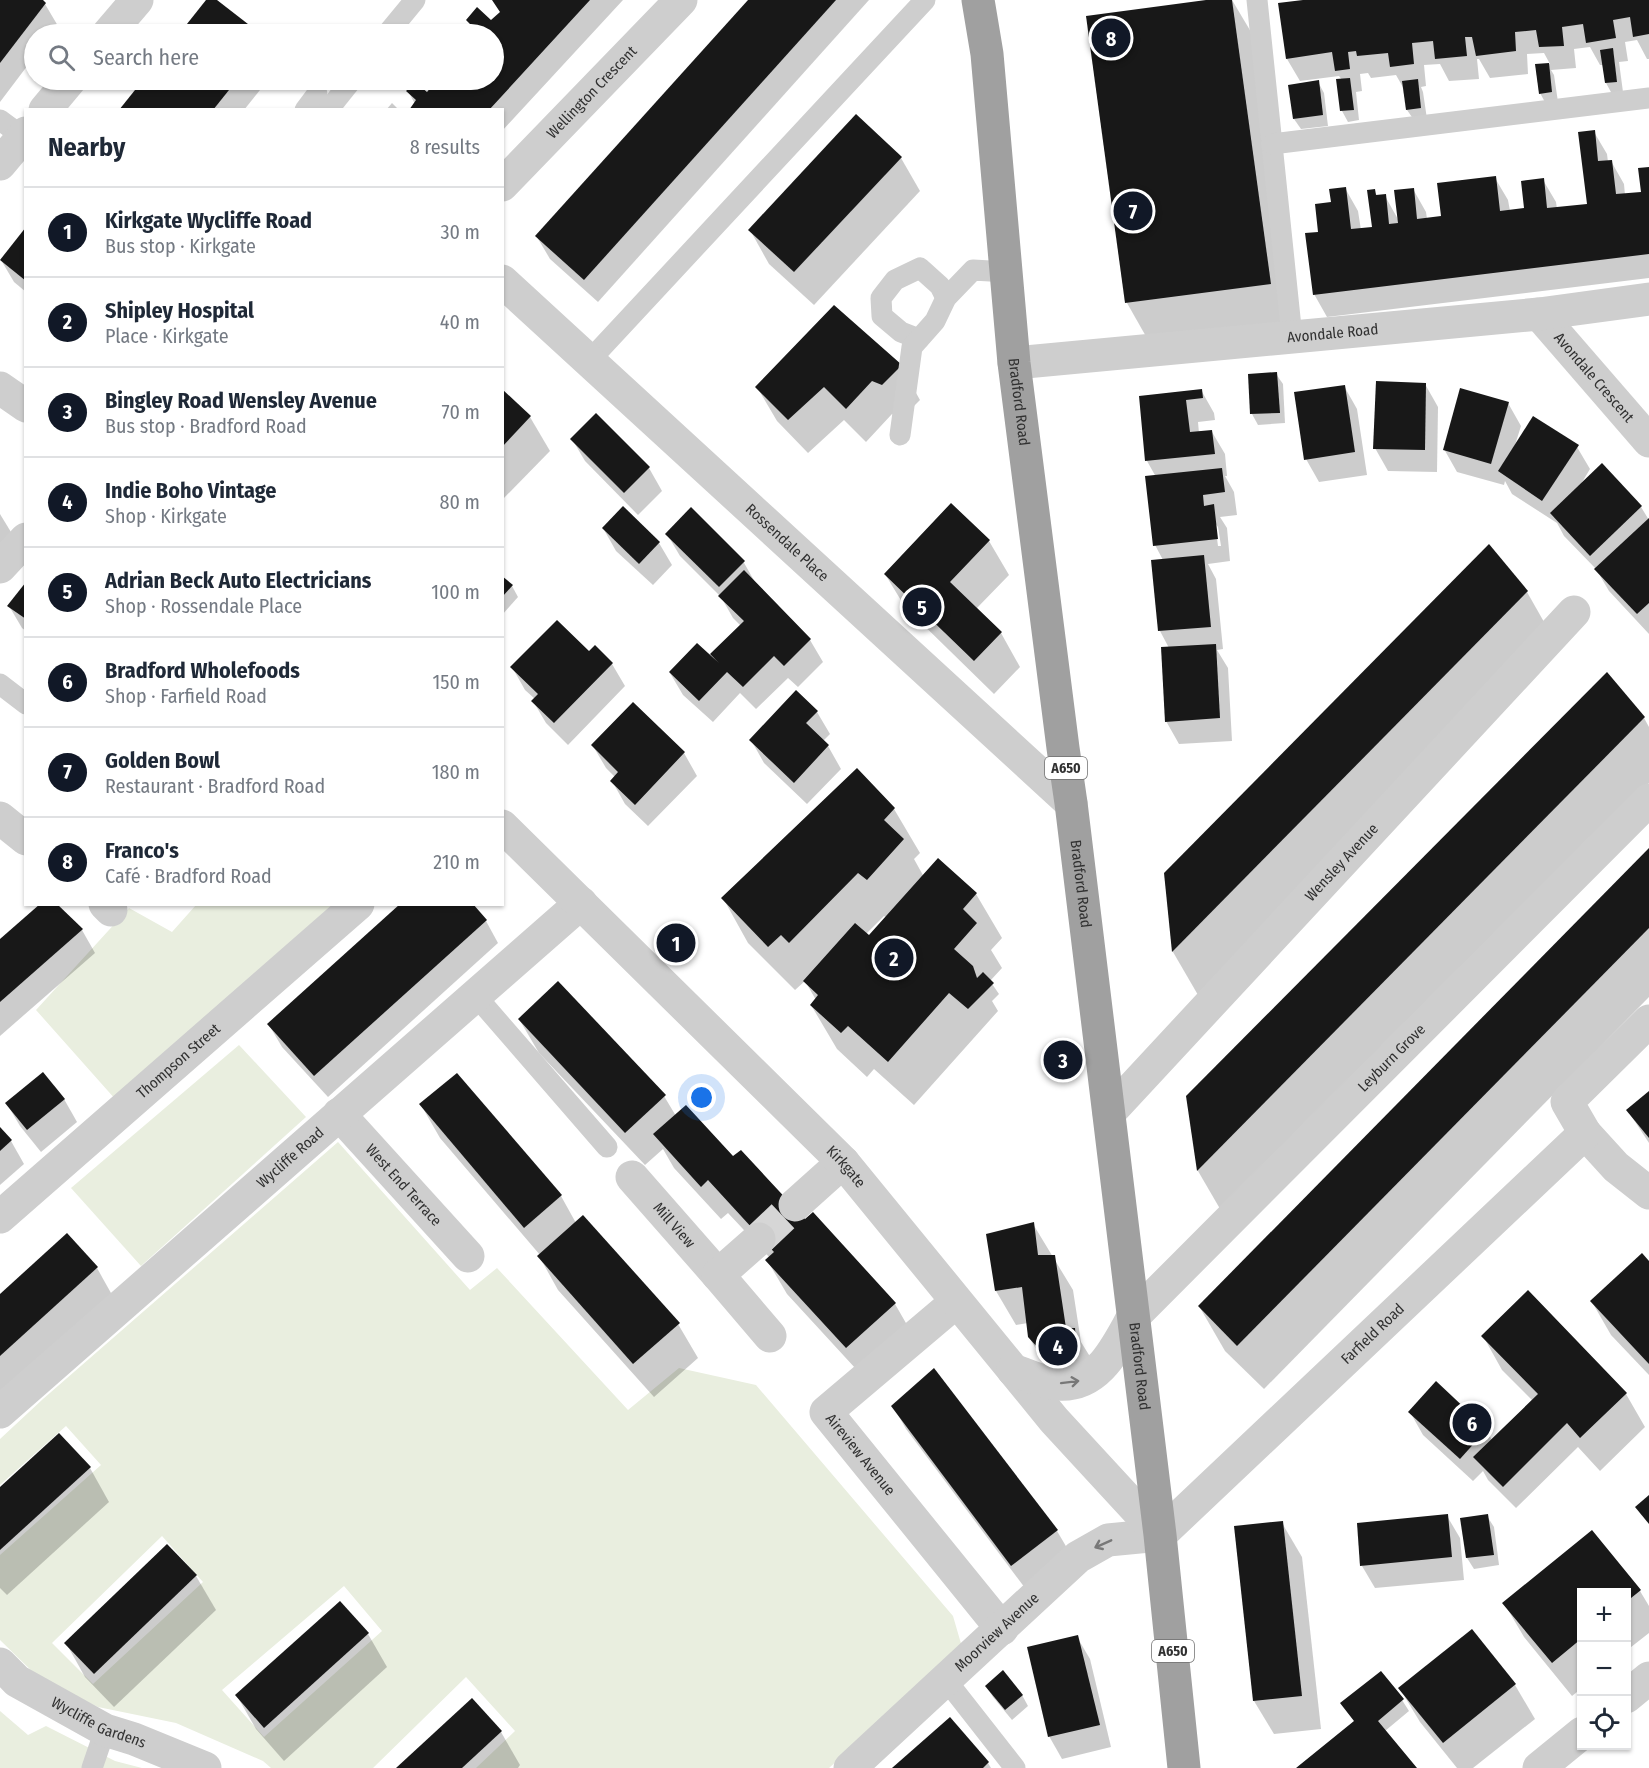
<!DOCTYPE html>
<meta charset="utf-8">
<style>
:root{--surface:#fff;--page:#f6f6f7;--text:#1f2937;--muted:#747a83;--line:#e0e1e3;--accent:#111827}
body{margin:0;font-family:"Fira Sans Condensed",sans-serif;background:var(--page);color:var(--text)}
.controls{position:absolute;right:18px;bottom:18px;display:grid;overflow:hidden;border-radius:0px;box-shadow:0 2px 4px #0004}
.controls button{width:54px;height:54px;display:grid;place-items:center;padding:0;border:0;border-bottom:2px solid var(--line);background:var(--surface);color:var(--text);font:30px sans-serif}
.you{position:absolute;left:702px;top:1098px;width:21px;height:21px;margin:-15px;border:4px solid #fff;border-radius:50%;background:#1a73e8;box-shadow:0 0 0 9px #1a73e833}
.badge{display:grid;place-items:center;width:39px;height:39px;border-radius:50%;background:var(--accent);color:#fff;font-size:20px;font-weight:700}
.pin{position:absolute;translate:-50% -50%;border:3px solid #fff;box-shadow:0 2px 6px #0006}
.list{margin:0;padding:0;list-style:none}
h2{display:flex;justify-content:space-between;align-items:center;height:78px;margin:0;padding:0 24px;font-size:26px}
h2 small{font-size:20px;font-weight:400;color:var(--muted)}
.list li{display:grid;grid-template-columns:39px 1fr auto;gap:18px;align-items:center;box-sizing:border-box;height:90px;padding:0 24px;border-top:2px solid var(--line)}
.list b{display:block;font-size:22px;white-space:nowrap}
.list p{margin:0;font-size:20px;white-space:nowrap;color:var(--muted)}
.list em{font-size:20px;font-style:normal;color:var(--muted)}
.icon{flex:none;width:33px;height:33px;fill:none;stroke:currentColor;stroke-width:2;stroke-linecap:round;stroke-linejoin:round}
.map{position:relative;flex:none;width:1649px;height:1768px;overflow:hidden}
.search{position:absolute;background:var(--surface);box-shadow:0 2px 4px #0004;left:24px;top:24px;width:480px;height:66px;display:flex;align-items:center;gap:15px;box-sizing:border-box;padding:0 21px;border-radius:33px;color:var(--muted);font-size:22px}
.panel{position:absolute;background:var(--surface);box-shadow:0 2px 4px #0004;left:24px;top:108px;width:480px;height:798px;border-radius:0px}
.map>svg:first-child{display:block}
.green{fill:#e9eedf;fill-rule:evenodd}
.shadow{fill:#0003;fill-rule:evenodd}
.building{fill:#181818}
.lines{fill:none;stroke-linecap:round;stroke-linejoin:round}
.minor-tunnel{stroke:#d6d6d6;stroke-width:33;stroke-dasharray:33 16;stroke-linecap:butt}
.service{stroke:#cecece;stroke-width:21}
.minor{stroke:#cecece;stroke-width:33}
.tertiary{stroke:#cecece;stroke-width:33}
.trunk{stroke:#a0a0a0;stroke-width:33}
.oneway{stroke:#787878}
.labels{text-anchor:middle;dominant-baseline:central;stroke-width:6;stroke-linejoin:round;paint-order:stroke}
.shield{fill:#fff;stroke:#6f6f6f;stroke-width:1.5}
.shield-label{font-size:14px;font-weight:bold;fill:#313131}
.street-label{font-size:15px;fill:#313131;stroke:#fff}
</style>
<div class="map">
<svg width="1649" height="1768" viewBox="0 0 1649 1768">
<rect width="100%" height="100%" fill="#fff"/>
<g class="green">
<path d="M196,905H334L116,1100L36,1010L129,908L172,932Z"/>
<path d="M239,1045L306,1117L141,1266L71,1188Z"/>
<path d="M338,1142L470,1290L497,1268L628,1410L679,1368L756,1385L953,1616L962,1647L829,1768H476L515,1731L466,1677L373,1768H271L263,1761L176,1723L98,1707L40,1679L0,1640V1555L101,1465L66,1426L0,1485V1439L43,1399ZM162,1536L203,1582L93,1684L52,1643ZM344,1586L382,1631L264,1737L222,1690Z"/>
<path d="M0,1711L28,1735L46,1726L115,1761L142,1768H0Z"/>
</g>
<g class="shadow">
<path d="M0,0H40L45,4L58,26L52,34H34V57L0,102Z"/>
<path d="M208,0H215L259,34H181Z"/>
<path d="M493,0H623L502,131V110H411L415,104L408,91L427,94L436,82L434,80H494V34H476L468,20L491,22L501,13Z"/>
<path d="M750,0H869L598,302L550,259L537,237Z"/>
<path d="M1217,0H1232L1257,42L1296,328L1152,347L1127,303L1087,18Z"/>
<path d="M1311,0H1649V59H1647L1637,40L1625,42L1628,61L1619,62L1623,92L1612,94L1606,83L1604,65H1600L1590,47L1574,49L1576,68L1551,70L1554,75L1558,102L1546,104L1540,93L1536,66L1550,64L1544,53L1527,54L1528,74L1490,78L1479,59H1477L1479,79L1449,81L1440,64L1424,65L1426,86L1421,87L1423,92L1427,119L1414,120L1407,110L1404,89L1396,75L1371,78L1368,73L1360,74L1362,91L1356,92L1359,120L1348,122L1342,111V80L1339,76L1300,81L1287,59L1280,4Z"/>
<path d="M145,80H268L244,110H121Z"/>
<path d="M1318,82L1324,93L1328,126L1301,129L1294,119Z"/>
<path d="M392,103L399,110H386Z"/>
<path d="M1594,132L1607,154L1608,162L1611,161L1624,184L1625,195L1642,193L1649,168V278L1327,317L1314,294L1320,233L1332,204L1345,188L1358,211L1361,230L1374,228V191L1378,197L1385,196L1399,221L1413,189L1426,212L1427,219L1443,218L1495,178L1508,200L1510,211L1525,209L1543,180L1556,202L1557,209L1589,205Z"/>
<path d="M901,158L920,191L814,305L769,264L750,230Z"/>
<path d="M26,229V292L14,282L1,260Z"/>
<path d="M901,366L920,400L902,418L892,414L866,442L844,420L808,453L777,421L757,387Z"/>
<path d="M1276,374L1283,384L1285,423L1258,425L1252,414Z"/>
<path d="M1425,384L1438,407L1437,472L1388,471L1375,448Z"/>
<path d="M1344,386L1357,409L1367,475L1319,482L1306,459Z"/>
<path d="M1201,390L1214,413L1215,420L1198,422L1199,433L1212,432L1225,454L1227,476H1225L1234,492L1237,515L1220,517L1227,528L1230,561L1208,564L1216,579L1223,649L1217,650L1228,668L1232,741L1179,744L1166,721L1169,648L1160,631L1153,561L1163,560L1155,545L1156,477L1147,461L1140,397ZM1215,523L1218,527L1221,546H1218Z"/>
<path d="M502,391L530,417L550,451L502,500Z"/>
<path d="M1508,403L1521,426L1515,445L1577,447L1590,469L1581,484L1602,465L1641,507L1649,520V634L1609,591L1596,569L1564,536L1557,523L1512,494L1505,481L1504,485L1457,472L1444,449Z"/>
<path d="M596,415L649,468L662,491L638,515L585,461L572,439Z"/>
<path d="M951,505L989,541L1009,575L976,609L1001,633L1020,667L994,694L905,607L885,574Z"/>
<path d="M0,514L14,537L0,554Z"/>
<path d="M603,528L659,543L672,565L653,585L616,551Z"/>
<path d="M667,534L743,561L756,584L810,640L823,662L798,687L788,678L756,709L740,693L713,722L683,695L670,673L717,663L712,654L741,626L733,618L721,597L680,556Z"/>
<path d="M502,578L512,586L518,597L502,615Z"/>
<path d="M26,584V631L22,628L9,606Z"/>
<path d="M1527,592L1552,636L1198,995L1173,952L1165,874Z"/>
<path d="M589,653L612,664L625,686L568,745L546,723L533,701L535,699L525,690L512,667Z"/>
<path d="M817,712L830,734L823,741L828,746L841,769L807,804L764,763L751,740Z"/>
<path d="M1644,718L1649,727V783L1223,1214L1198,1171L1187,1097Z"/>
<path d="M593,746L684,753L697,776L648,826L625,804L612,781L615,777L606,768Z"/>
<path d="M894,809L920,853L914,859L924,877L976,894L1002,938L991,950L1002,968L990,981L999,994L992,1001L998,1011L914,1105L874,1069L867,1077L837,1049L811,1005L816,1000L805,981L795,990L748,943L723,898ZM884,916L887,918L869,938L866,934Z"/>
<path d="M1649,850V997L1264,1389L1225,1351L1199,1306Z"/>
<path d="M55,904L82,930L95,953L0,1036V941Z"/>
<path d="M486,921L498,943L328,1097L282,1047L269,1025Z"/>
<path d="M519,1019L664,1096L676,1116L733,1158L895,1304L914,1337L867,1381L787,1294L767,1260L770,1258L728,1213L721,1219L674,1168L663,1149L645,1165L539,1053Z"/>
<path d="M456,1075L561,1196L576,1223L678,1324L698,1358L654,1397L558,1290L539,1256L540,1255L440,1138L421,1105Z"/>
<path d="M1649,1093V1143L1628,1111Z"/>
<path d="M64,1099L77,1122L41,1152L20,1126L7,1104Z"/>
<path d="M0,1129L11,1141L24,1164L0,1185Z"/>
<path d="M1033,1224L1073,1290L1081,1342L1094,1363L1096,1391L1070,1393L1049,1371L1029,1337L1028,1323L1016,1325L996,1291Z"/>
<path d="M1649,1263V1375L1611,1335L1592,1302Z"/>
<path d="M97,1268L116,1302L0,1396V1296Z"/>
<path d="M1483,1336L1626,1394L1645,1427L1600,1471L1578,1447L1516,1508L1488,1480L1483,1471L1473,1481L1423,1435L1410,1412L1436,1383L1486,1430L1492,1440L1533,1401L1502,1370Z"/>
<path d="M893,1406L1057,1531L1070,1553L1025,1588L906,1429Z"/>
<path d="M90,1468L109,1502L7,1595L0,1588V1489Z"/>
<path d="M1447,1516L1460,1538L1464,1580L1375,1588L1362,1566Z"/>
<path d="M1487,1516L1494,1527L1499,1565L1474,1569L1467,1558Z"/>
<path d="M1282,1523L1302,1557L1321,1729L1274,1734L1254,1701Z"/>
<path d="M1592,1532L1640,1591L1649,1606V1633L1626,1651V1592H1582V1688L1572,1696L1524,1637L1504,1603Z"/>
<path d="M167,1546L196,1576L216,1610L114,1707L85,1677L66,1643Z"/>
<path d="M1472,1631L1515,1685L1535,1719L1473,1768H1457L1420,1722L1400,1689Z"/>
<path d="M368,1634L387,1667L284,1761L256,1729L237,1696Z"/>
<path d="M1077,1637L1090,1659L1111,1747L1062,1759L1049,1736Z"/>
<path d="M986,1686L1022,1695L1028,1706L1012,1720L993,1697Z"/>
<path d="M1402,1700L1409,1711L1385,1731L1415,1768H1299L1355,1722L1342,1704Z"/>
<path d="M501,1732L520,1765L518,1768H399Z"/>
<path d="M988,1763L991,1768H894Z"/>
</g>
<g class="building">
<path d="M0,0H43L46,3L0,63Z"/>
<path d="M206,0H217L261,34H179Z"/>
<path d="M492,0H590L489,110H409L416,100L406,91L415,82L427,92L437,80H494V34H480L466,20L477,7L491,20L500,12Z"/>
<path d="M748,0H836L584,280L535,236Z"/>
<path d="M1206,0H1232L1271,284L1125,303L1086,16Z"/>
<path d="M1303,0H1649V34L1633,37L1630,17L1613,20L1616,38L1586,43L1583,24L1562,27L1564,46L1539,47L1536,30L1515,32L1516,51L1476,56L1472,37H1465L1467,56L1435,59L1433,41L1412,43L1414,64L1390,67L1388,53L1357,56L1356,51L1348,52L1350,69L1335,71L1332,52L1286,59L1278,3Z"/>
<path d="M1613,48L1617,82L1605,83L1600,50Z"/>
<path d="M1549,63L1552,92L1539,94L1535,64Z"/>
<path d="M1350,78L1354,110L1340,111L1336,79Z"/>
<path d="M1418,79L1421,108L1406,110L1402,81Z"/>
<path d="M143,80H237L213,110H119Z"/>
<path d="M1319,80L1323,115L1293,119L1288,85Z"/>
<path d="M856,114L902,157L794,272L748,230Z"/>
<path d="M1595,130L1598,161L1612,160L1616,194L1641,192L1638,168L1649,167V254L1313,295L1305,233L1318,232L1315,204L1331,202L1329,189L1346,187L1351,229L1372,227L1367,190L1375,189L1376,195L1386,194L1389,224L1398,223L1394,190L1414,188L1417,219L1441,216L1437,183L1496,176L1500,211L1524,208L1521,181L1544,178L1547,208L1587,204L1578,132Z"/>
<path d="M26,227V281L0,260Z"/>
<path d="M834,305L902,365L882,385L872,381L846,409L824,387L788,420L755,387Z"/>
<path d="M1277,372L1280,413L1250,414L1248,374Z"/>
<path d="M1376,381L1426,383L1425,450L1373,449Z"/>
<path d="M1345,385L1355,452L1304,460L1294,392Z"/>
<path d="M1460,388L1509,402L1491,464L1443,450Z"/>
<path d="M502,389L531,416L502,447Z"/>
<path d="M1202,389L1203,398L1186,400L1190,432L1212,430L1215,454L1145,461L1139,396Z"/>
<path d="M596,413L650,467L624,493L570,439Z"/>
<path d="M1533,416L1579,445L1542,501L1498,471Z"/>
<path d="M1602,463L1642,506L1590,556L1550,513Z"/>
<path d="M1222,468L1225,492L1203,495L1204,506L1214,504L1218,539L1153,546L1145,476Z"/>
<path d="M951,503L990,540L950,582L1002,632L974,661L884,574Z"/>
<path d="M623,506L660,542L639,564L602,528Z"/>
<path d="M691,507L745,561L719,587L665,534Z"/>
<path d="M1649,518V603L1637,614L1594,569Z"/>
<path d="M1489,544L1528,591L1172,952L1164,873Z"/>
<path d="M1204,555L1211,627L1158,631L1151,560Z"/>
<path d="M744,570L811,639L784,666L774,656L743,687L727,672L699,701L669,672L697,643L719,663L710,654L744,621L718,596Z"/>
<path d="M502,576L513,585L502,597Z"/>
<path d="M26,582V619L7,606Z"/>
<path d="M557,620L589,651L595,645L613,663L554,723L531,701L538,694L510,667Z"/>
<path d="M1216,644L1220,718L1165,722L1161,647Z"/>
<path d="M1607,672L1645,717L1197,1171L1186,1096Z"/>
<path d="M796,690L818,711L806,723L829,745L794,783L749,740Z"/>
<path d="M633,702L685,752L635,805L610,781L618,772L591,745Z"/>
<path d="M857,768L895,808L884,820L904,839L867,880L858,873L789,943L781,935L768,947L721,898Z"/>
<path d="M1649,848V928L1237,1346L1198,1306Z"/>
<path d="M938,858L977,893L963,909L977,923L954,949L973,966L977,978L983,972L994,983L968,1009L949,993L888,1062L848,1026L841,1033L810,1005L818,995L803,981L855,923L869,935Z"/>
<path d="M40,904H57L83,929L0,1002V939Z"/>
<path d="M400,904H473L487,920L314,1076L267,1024Z"/>
<path d="M558,981L666,1095L625,1133L518,1019Z"/>
<path d="M43,1072L65,1099L27,1130L5,1103Z"/>
<path d="M457,1073L562,1195L524,1228L419,1104Z"/>
<path d="M1649,1091V1138L1626,1110Z"/>
<path d="M686,1105L733,1156L741,1150L805,1219L813,1212L896,1303L846,1348L765,1260L774,1252L708,1180L701,1187L653,1134Z"/>
<path d="M0,1127L12,1140L0,1151Z"/>
<path d="M583,1215L680,1323L633,1364L537,1256Z"/>
<path d="M1034,1222L1038,1255H1055L1066,1328H1075L1077,1358L1049,1360L1028,1337L1022,1287L995,1291L986,1234Z"/>
<path d="M67,1233L98,1267L0,1356V1294Z"/>
<path d="M1642,1253L1649,1261V1364L1590,1301Z"/>
<path d="M1528,1290L1627,1393L1580,1438L1567,1423L1503,1487L1473,1457L1538,1394L1481,1336Z"/>
<path d="M934,1368L1058,1530L1011,1566L891,1406Z"/>
<path d="M1436,1381L1487,1429L1460,1459L1408,1412Z"/>
<path d="M59,1433L91,1467L0,1550V1487Z"/>
<path d="M1649,1495V1524L1635,1507Z"/>
<path d="M1448,1514L1452,1557L1360,1566L1357,1523Z"/>
<path d="M1488,1514L1494,1555L1466,1558L1460,1518Z"/>
<path d="M1283,1521L1302,1696L1253,1701L1234,1526Z"/>
<path d="M1592,1530L1641,1590L1626,1602V1592H1582L1581,1639L1552,1663L1502,1603Z"/>
<path d="M167,1544L197,1575L94,1674L64,1643Z"/>
<path d="M340,1601L369,1633L264,1728L235,1695Z"/>
<path d="M1472,1629L1516,1684L1443,1743L1398,1688Z"/>
<path d="M1078,1635L1100,1725L1048,1737L1027,1647Z"/>
<path d="M1003,1670L1023,1695L1005,1710L985,1686Z"/>
<path d="M1381,1671L1404,1699L1378,1721L1417,1768H1296L1354,1721L1340,1703Z"/>
<path d="M472,1698L502,1731L462,1768H396Z"/>
<path d="M950,1717L989,1762L983,1768H892Z"/>
</g>
<g class="lines">
<path class="minor-tunnel" d="M759,1239L795,1205"/>
<g class="service">
<path d="M1257,0L1292,337"/>
<path d="M387,34L415,0"/>
<path d="M305,110L317,94"/>
<path d="M328,110L352,80"/>
<path d="M0,120L23,137"/>
<path d="M1272,144L1649,98"/>
<path d="M919,339L901,332L882,316L881,298L895,280L920,268L940,286L946,298"/>
<path d="M590,360L925,0"/>
<path d="M900,435L912,347L935,321L946,298L973,270L1007,272"/>
<path d="M0,684L26,704"/>
<path d="M475,995L607,1147"/>
<path d="M946,1680L1015,1768"/>
<path d="M92,1768L105,1730"/>
</g>
<g class="minor">
<path d="M108,34L137,0"/>
<path d="M45,110L70,80"/>
<path d="M0,164L26,133"/>
<path id="s1" d="M502,185L681,0"/>
<path id="s2" d="M502,281L1071,803"/>
<path id="s3" d="M1539,314L1649,441"/>
<path id="s4" d="M1014,363L1539,314L1649,299"/>
<path d="M0,567L26,539"/>
<path d="M0,818L26,839"/>
<path d="M105,904L111,910"/>
<path id="s5" d="M1109,1113L1574,612"/>
<path id="s6" d="M339,1114L468,1256"/>
<path d="M1585,1133L1616,1167L1649,1193"/>
<path id="s7" d="M632,1177L718,1275"/>
<path d="M795,1205L843,1162"/>
<path id="s8" d="M0,1217L358,904"/>
<path d="M759,1239L718,1275L770,1336"/>
<path id="s9" d="M956,1302L826,1412L1002,1629"/>
<path id="s10" d="M1133,1317L1649,800"/>
<path id="s11" d="M0,1412L581,903"/>
<path id="s12" d="M0,1664L17,1681L105,1730L134,1739L205,1768"/>
<path d="M1626,1697L1649,1678"/>
<path id="s13" d="M850,1768L1078,1557L1108,1540L1160,1535L1585,1133L1567,1102L1649,1021"/>
<path d="M1539,1768L1582,1733"/>
</g>
<g class="tertiary">
<path d="M0,388L26,406"/>
<path id="s14" d="M502,826L843,1162L1054,1420L1160,1535"/>
<path d="M1013,1370C1027,1375 1044,1383 1058,1384C1099,1387 1116,1347 1133,1317"/>
</g>
<path class="trunk" id="s15" d="M978,0L987,54L1014,363L1063,748L1071,803L1160,1535L1184,1768"/>
</g>
<defs><path id="oneway-shaft" d="M-6 0H5M1.5-3L5.5 0L1.5 3" fill="none" stroke-width="1.6" stroke-linecap="round" stroke-linejoin="round" transform="scale(1.5)"/></defs>
<g class="oneway">
<use href="#oneway-shaft" transform="translate(1070 1382) rotate(-7)"/>
<use href="#oneway-shaft" transform="translate(1103 1544) rotate(156)"/>
</g>
<g class="labels">
<g class="shield">
<rect x="1045" y="757" width="42" height="22" rx="4.5"/>
<rect x="1152" y="1640" width="42" height="22" rx="4.5"/>
</g>
<g class="shield-label">
<text x="1066" y="768">A650</text>
<text x="1173" y="1651">A650</text>
</g>
<g class="street-label">
<text stroke="none"><textPath href="#s1" startOffset="129">Wellington Crescent</textPath></text>
<text stroke="none"><textPath href="#s4" startOffset="320">Avondale Road</textPath></text>
<text stroke="none"><textPath href="#s3" startOffset="84">Avondale Crescent</textPath></text>
<text stroke="none"><textPath href="#s15" startOffset="404">Bradford Road</textPath></text>
<text stroke="none"><textPath href="#s2" startOffset="387">Rossendale Place</textPath></text>
<text stroke="none"><textPath href="#s5" startOffset="342">Wensley Avenue</textPath></text>
<text stroke="none"><textPath href="#s15" startOffset="890">Bradford Road</textPath></text>
<text stroke="none"><textPath href="#s10" startOffset="366">Leyburn Grove</textPath></text>
<text stroke="none"><textPath href="#s8" startOffset="237">Thompson Street</textPath></text>
<text stroke="none"><textPath href="#s11" startOffset="386">Wycliffe Road</textPath></text>
<text stroke="none"><textPath href="#s14" startOffset="484">Kirkgate</textPath></text>
<text stroke="none"><textPath href="#s6" startOffset="96">West End Terrace</textPath></text>
<text stroke="none"><textPath href="#s7" startOffset="64">Mill View</textPath></text>
<text stroke="none"><textPath href="#s13" startOffset="690">Farfield Road</textPath></text>
<text stroke="none"><textPath href="#s15" startOffset="1376">Bradford Road</textPath></text>
<text stroke="none"><textPath href="#s9" startOffset="225">Aireview Avenue</textPath></text>
<text stroke="none"><textPath href="#s13" startOffset="200">Moorview Avenue</textPath></text>
<text stroke="none"><textPath href="#s12" startOffset="116">Wycliffe Gardens</textPath></text>
</g>
</g>
</svg>
<div class="controls">
<button>+</button>
<button>−</button>
<button><svg class="icon" aria-label="locate" viewBox="0 0 24 24"><circle cx="12" cy="12" r="6"/><path d="M12 2v4M12 18v4M2 12h4M18 12h4"/></svg></button>
</div>
<div class="you"></div>
<div class="pin badge" style="left:676px;top:943px">1</div>
<div class="pin badge" style="left:894px;top:958px">2</div>
<div class="pin badge" style="left:1063px;top:1060px">3</div>
<div class="pin badge" style="left:1058px;top:1346px">4</div>
<div class="pin badge" style="left:922px;top:607px">5</div>
<div class="pin badge" style="left:1472px;top:1423px">6</div>
<div class="pin badge" style="left:1133px;top:211px">7</div>
<div class="pin badge" style="left:1111px;top:38px">8</div>
<div class="search"><svg class="icon" aria-label="search" viewBox="0 0 24 24"><circle cx="10" cy="10" r="6"/><path d="M15 15l6 6"/></svg>Search here</div>
<section class="panel">
<h2>Nearby<small>8 results</small></h2>
<ul class="list">
<li><span class="badge">1</span><div><b>Kirkgate Wycliffe Road</b><p>Bus stop · Kirkgate</p></div><em>30 m</em></li>
<li><span class="badge">2</span><div><b>Shipley Hospital</b><p>Place · Kirkgate</p></div><em>40 m</em></li>
<li><span class="badge">3</span><div><b>Bingley Road Wensley Avenue</b><p>Bus stop · Bradford Road</p></div><em>70 m</em></li>
<li><span class="badge">4</span><div><b>Indie Boho Vintage</b><p>Shop · Kirkgate</p></div><em>80 m</em></li>
<li><span class="badge">5</span><div><b>Adrian Beck Auto Electricians</b><p>Shop · Rossendale Place</p></div><em>100 m</em></li>
<li><span class="badge">6</span><div><b>Bradford Wholefoods</b><p>Shop · Farfield Road</p></div><em>150 m</em></li>
<li><span class="badge">7</span><div><b>Golden Bowl</b><p>Restaurant · Bradford Road</p></div><em>180 m</em></li>
<li><span class="badge">8</span><div><b>Franco's</b><p>Café · Bradford Road</p></div><em>210 m</em></li>
</ul>
</section>
</div>
